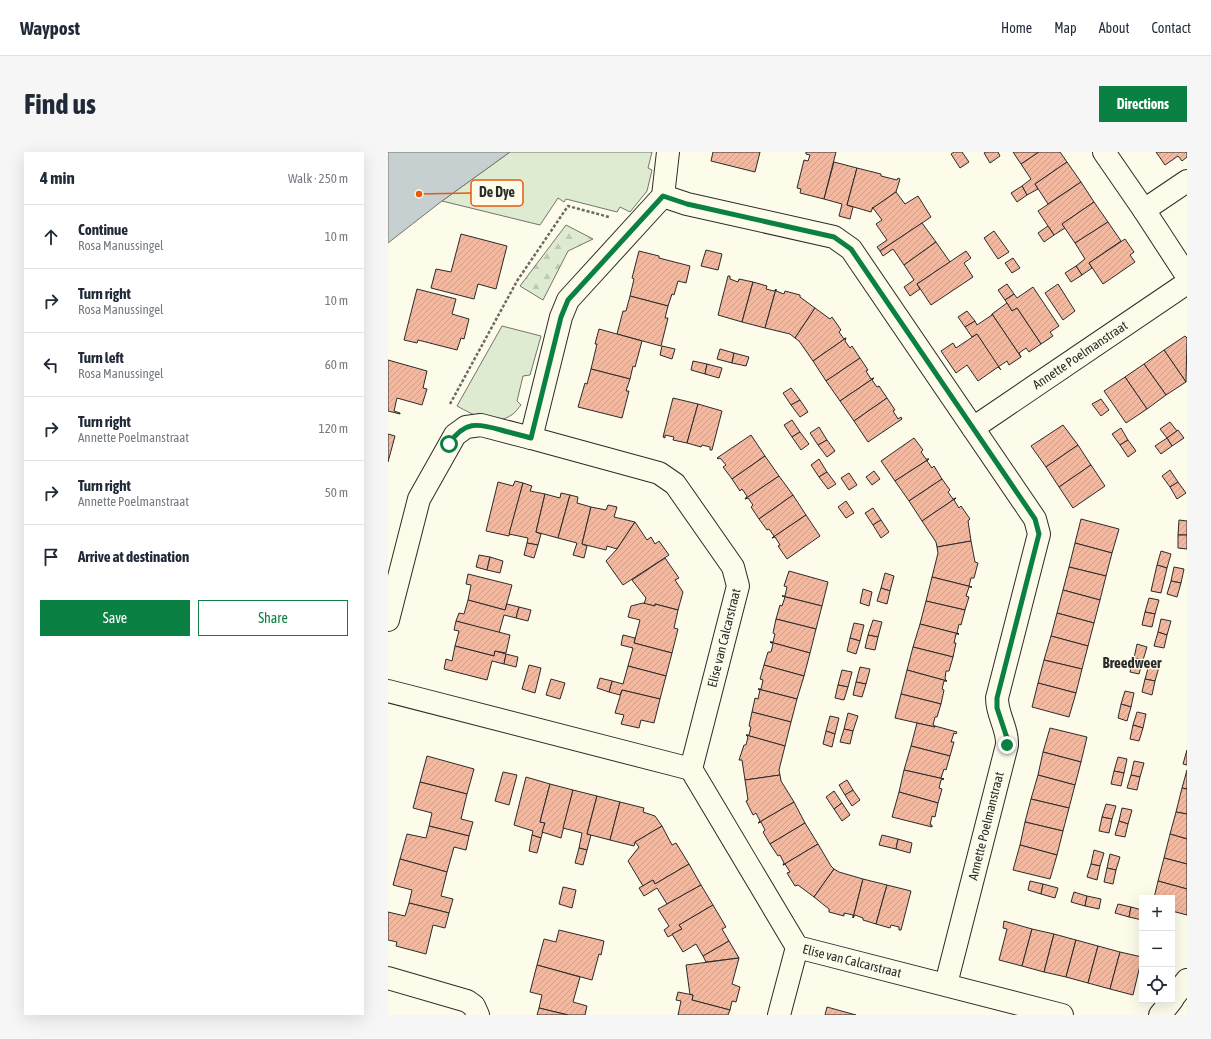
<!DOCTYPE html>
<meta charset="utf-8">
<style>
:root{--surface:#fff;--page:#f6f6f7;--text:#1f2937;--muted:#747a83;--line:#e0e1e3;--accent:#0b8043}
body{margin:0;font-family:"Asap Condensed",sans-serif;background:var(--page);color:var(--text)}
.controls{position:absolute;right:12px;bottom:12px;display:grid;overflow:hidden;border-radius:0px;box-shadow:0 4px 16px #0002}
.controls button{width:36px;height:36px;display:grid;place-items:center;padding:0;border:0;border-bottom:1px solid var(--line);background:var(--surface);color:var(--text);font:20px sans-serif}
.stop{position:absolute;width:12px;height:12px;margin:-9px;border:3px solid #0b8043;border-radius:50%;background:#fff}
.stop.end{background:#0b8043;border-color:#fff;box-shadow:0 1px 4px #0008}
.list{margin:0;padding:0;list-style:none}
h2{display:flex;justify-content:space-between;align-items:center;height:52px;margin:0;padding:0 16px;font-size:17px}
h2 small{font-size:13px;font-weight:400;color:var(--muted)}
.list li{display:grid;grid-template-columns:26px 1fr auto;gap:12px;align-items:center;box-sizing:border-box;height:64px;padding:0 16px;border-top:1px solid var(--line)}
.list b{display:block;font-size:15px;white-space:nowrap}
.list p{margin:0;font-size:13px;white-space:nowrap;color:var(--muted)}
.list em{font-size:13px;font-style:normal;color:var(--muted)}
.actions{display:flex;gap:8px;padding:12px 16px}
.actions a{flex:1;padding:9px 0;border:1px solid var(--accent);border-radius:0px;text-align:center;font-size:14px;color:var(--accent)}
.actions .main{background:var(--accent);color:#fff}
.icon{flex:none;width:22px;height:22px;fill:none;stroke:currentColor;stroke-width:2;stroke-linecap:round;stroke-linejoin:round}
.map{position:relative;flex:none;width:799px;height:863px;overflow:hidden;border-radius:0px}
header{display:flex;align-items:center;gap:24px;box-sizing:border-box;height:56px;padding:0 20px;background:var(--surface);border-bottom:1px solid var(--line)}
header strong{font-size:19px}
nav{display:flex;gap:22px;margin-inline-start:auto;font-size:14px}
.intro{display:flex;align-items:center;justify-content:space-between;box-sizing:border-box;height:96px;padding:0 24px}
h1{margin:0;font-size:28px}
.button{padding:10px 18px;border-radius:0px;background:var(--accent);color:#fff;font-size:14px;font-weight:700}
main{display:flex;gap:24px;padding:0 24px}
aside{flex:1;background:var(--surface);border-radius:0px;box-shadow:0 4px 16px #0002}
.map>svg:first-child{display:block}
.green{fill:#deebd1;stroke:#74746e}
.forest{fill:url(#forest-firs);stroke:#74746e}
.water{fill:#c7d0d0;stroke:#74746e}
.building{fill:url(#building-hatch);stroke:#2b2b2b}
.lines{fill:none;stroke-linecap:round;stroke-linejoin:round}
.street-casing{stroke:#2b2b2b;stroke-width:24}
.path{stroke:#6a6964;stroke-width:2.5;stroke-dasharray:3 2;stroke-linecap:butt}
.street{stroke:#fdfbea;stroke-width:22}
.route{stroke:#0b8043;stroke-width:5}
.labels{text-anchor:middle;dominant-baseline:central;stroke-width:3;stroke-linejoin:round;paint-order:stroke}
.street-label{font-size:13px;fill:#2b2b2b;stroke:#fdfbea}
.quarter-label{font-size:15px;font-weight:bold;fill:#2b2b2b;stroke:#fdfbea}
.leader{fill:none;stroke:#e8590c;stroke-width:1.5}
.callout-dot{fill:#e8590c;stroke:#fdfbea;stroke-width:1.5}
.callout{fill:#fdfbea;stroke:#e8590c;stroke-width:1.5}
.callout-label{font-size:14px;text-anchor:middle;font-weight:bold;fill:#2b2b2b}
</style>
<header>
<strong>Waypost</strong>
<nav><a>Home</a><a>Map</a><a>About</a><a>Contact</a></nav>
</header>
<div class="intro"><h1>Find us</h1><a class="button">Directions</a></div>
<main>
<aside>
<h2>4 min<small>Walk · 250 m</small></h2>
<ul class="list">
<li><svg class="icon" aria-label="ahead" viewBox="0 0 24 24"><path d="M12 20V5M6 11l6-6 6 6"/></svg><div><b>Continue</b><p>Rosa Manussingel</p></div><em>10 m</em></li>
<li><svg class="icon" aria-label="right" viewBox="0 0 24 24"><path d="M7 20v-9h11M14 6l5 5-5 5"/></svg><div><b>Turn right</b><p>Rosa Manussingel</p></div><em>10 m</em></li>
<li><svg class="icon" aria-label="left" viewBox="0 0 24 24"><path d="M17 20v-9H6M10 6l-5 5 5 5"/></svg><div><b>Turn left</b><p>Rosa Manussingel</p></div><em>60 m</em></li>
<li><svg class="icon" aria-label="right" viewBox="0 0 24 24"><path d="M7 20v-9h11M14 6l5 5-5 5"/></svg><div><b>Turn right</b><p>Annette Poelmanstraat</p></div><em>120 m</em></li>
<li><svg class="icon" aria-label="right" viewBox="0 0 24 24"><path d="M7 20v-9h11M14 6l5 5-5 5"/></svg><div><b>Turn right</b><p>Annette Poelmanstraat</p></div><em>50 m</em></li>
<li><svg class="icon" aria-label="arrive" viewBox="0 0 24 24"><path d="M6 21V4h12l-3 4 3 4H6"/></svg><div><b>Arrive at destination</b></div></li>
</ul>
<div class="actions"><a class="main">Save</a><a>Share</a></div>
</aside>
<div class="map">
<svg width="799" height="863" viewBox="0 0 799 863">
<defs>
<pattern id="forest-firs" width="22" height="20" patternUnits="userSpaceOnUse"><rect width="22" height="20" fill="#deebd1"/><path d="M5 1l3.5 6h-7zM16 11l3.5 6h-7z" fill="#bfcab4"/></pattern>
<pattern id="building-hatch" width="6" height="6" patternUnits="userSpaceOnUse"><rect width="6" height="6" fill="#f2b8a0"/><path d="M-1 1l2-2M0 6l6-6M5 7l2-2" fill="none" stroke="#d09e8a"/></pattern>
</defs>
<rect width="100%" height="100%" fill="#fdfbea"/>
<g class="green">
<path d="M122,0H264L260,16L264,18L259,39L242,60L232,55L229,60L178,47L176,50L170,46L152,73L54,49Z"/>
<path d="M114,174L153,184L142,223L135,224L129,249L133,253C130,256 128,260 125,262C106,276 86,263 69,254Z"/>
</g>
<path class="forest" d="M178,73L205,87L180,99L155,148L132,134Z"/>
<path class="water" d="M0,0H122L54,49L0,91Z"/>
<g class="building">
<path d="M325,0H372L367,20L323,9Z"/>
<path d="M418,0H448L436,47L412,41L413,37L409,36L416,8L420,9L422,3L418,2Z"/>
<path d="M566,0H574L581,10L572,16L563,2Z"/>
<path d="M598,0H610L612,4L602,11L596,1Z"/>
<path d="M625,0H651L633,12Z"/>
<path d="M651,0H672L679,10L647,32L650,37L639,43L634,34L643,27L633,12Z"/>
<path d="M768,0H799V5L794,9L790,4L777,13Z"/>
<path d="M446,10L469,16L459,53L465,55L462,67L451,64L454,52L436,47Z"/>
<path d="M679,10L693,30L660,52L647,32Z"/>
<path d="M469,16L493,22V24L509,28L510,26L512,27L508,40L485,56V55L483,60L459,53Z"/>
<path d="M693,30L706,50L674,72L677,76L666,83L650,59Z"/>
<path d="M634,34L639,43L629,50L623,41Z"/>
<path d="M508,40L517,52L530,44L543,65L492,99L489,95L499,88L488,72L494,68L485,56Z"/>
<path d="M706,50L720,70L687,91L674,72Z"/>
<path d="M720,70L733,89L701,111L704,116L694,123L688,114L697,107L687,91Z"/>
<path d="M534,71L548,90L516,113L505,97L495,104L492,99Z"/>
<path d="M660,74L666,83L656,90L650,81Z"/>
<path d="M606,79L621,100L610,107L596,86Z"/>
<path d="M73,82L119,94L108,137L90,132L86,147L43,136L48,117L63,120Z"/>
<path d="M737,87L746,100L742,103L747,110L715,132L701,111Z"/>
<path d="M548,90L562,110L529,132L532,137L522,144L516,135L526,128L516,113Z"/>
<path d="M318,98L334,102L330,118L313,114Z"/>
<path d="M251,99L271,104V106L302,114L298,131L290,129L286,143L284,142L280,154L242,144L246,127L244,126Z"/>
<path d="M578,99L583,106L576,111L585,125L543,153L529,132Z"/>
<path d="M625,106L632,116L624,121L617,111Z"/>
<path d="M688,114L694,123L683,130L677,121Z"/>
<path d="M340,124H342V127L350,130L351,127L365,130L354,170L330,163Z"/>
<path d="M365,130L379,134L378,137L386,139L388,137L377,176L354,170Z"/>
<path d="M619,132L626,142L617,148L610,138Z"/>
<path d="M670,132L687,159L675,168L657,141Z"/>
<path d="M645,135L671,174L662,180L665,184L653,192L629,156L624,159L617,148L626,142L629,146Z"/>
<path d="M29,137L68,147L64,162L81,167L76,187L73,186L69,198L30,188L29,191L16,188Z"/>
<path d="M388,137V139L396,142L397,139L412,143V145L427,156L407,186L402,182L377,176Z"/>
<path d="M242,144L280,154L277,166H280L273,194L229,182L235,159H238Z"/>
<path d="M619,151L624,159L629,156L653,192L641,200L638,196L631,201L633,205L604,162Z"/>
<path d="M427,156L442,167L444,165L453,178L451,180L456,187L458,186L425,209L411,189L407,186Z"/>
<path d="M579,159L587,169L577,175L570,165Z"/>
<path d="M604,162L633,205L621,213L619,209L610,215L589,182L584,185L577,175L587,169L589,173L604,163Z"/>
<path d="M211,177L254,189L247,215L245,214L242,227L203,217L209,192H207Z"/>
<path d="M589,182L613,218L610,215L590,229L579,213L568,221L553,199L565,191L568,196Z"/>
<path d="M797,184L799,186L798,230L776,198Z"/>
<path d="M458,186L457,189L462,196L464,194L472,206L438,229L425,209Z"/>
<path d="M274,194L287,197L284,207L272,203Z"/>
<path d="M332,197L346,201L344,211L329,207Z"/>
<path d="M776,198L798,230L778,243L756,212Z"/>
<path d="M346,201L361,205L358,214L344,211Z"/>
<path d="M472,206L480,218L478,219L483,227L486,226L452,249L438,229Z"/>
<path d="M0,208L39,219L35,236L39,237L34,253L9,246L6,259L12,261V262L0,259Z"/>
<path d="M305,209L319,212L317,222L303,218Z"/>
<path d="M319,212L334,216L331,226L317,222Z"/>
<path d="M756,212L778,243L759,257L737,225Z"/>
<path d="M203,217L242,227L238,239H241L234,266L190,255L197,231L199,232Z"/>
<path d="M737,225L759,257L738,271L716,239Z"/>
<path d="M486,226L484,228L489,235L491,234L499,246L466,269L452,249Z"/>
<path d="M403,236L412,248L403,253L395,241Z"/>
<path d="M285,246L310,252L299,291L285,288L286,285L277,283V286L275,285Z"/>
<path d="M499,246L507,258L505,259L510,267L513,265L514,267L480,290L466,269Z"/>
<path d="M713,247L721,258L713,264L704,252Z"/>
<path d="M412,248L420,260L412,265L403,253Z"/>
<path d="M310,252L334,259L324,298H322V295L314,293L313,295L299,291Z"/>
<path d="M404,268L412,280L404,285L396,273Z"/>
<path d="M782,270L789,279L779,286L772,277Z"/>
<path d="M675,273L690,293L658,315L643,294Z"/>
<path d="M431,275L439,288L430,293L422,281Z"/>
<path d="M733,276L740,288L732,293L724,282Z"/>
<path d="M790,278L796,286L784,294L779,286Z"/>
<path d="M412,280L421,292L413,298L404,285Z"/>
<path d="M0,282L7,284L0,310Z"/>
<path d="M363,283L377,304L344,327L335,315L338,313L332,306L330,307L329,306Z"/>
<path d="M526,286L535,298L533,300L538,307H541L507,329L493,309Z"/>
<path d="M779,286L784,294L773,302L767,294Z"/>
<path d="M439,288L447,299L439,305L430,293Z"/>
<path d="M740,288L748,299L740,305L732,293Z"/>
<path d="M690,293L703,313L671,335L658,315Z"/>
<path d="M377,304L391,324L357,347L359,344L354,337L352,339L344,327Z"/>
<path d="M431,307L439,320L431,325L423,313Z"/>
<path d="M541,307L539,309L544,316L546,314L554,327L521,349L507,329Z"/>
<path d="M703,313L717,334L685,356L671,335Z"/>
<path d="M782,318L790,330L782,335L774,324Z"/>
<path d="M486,319L492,327L484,333L478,325Z"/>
<path d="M439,320L448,332L440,337L431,325Z"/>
<path d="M461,321L469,333L461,338L453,326Z"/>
<path d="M391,324L405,343L371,367L363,355L365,353L360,346L357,347Z"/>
<path d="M554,327L562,338L560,340L565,347L568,346L534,369L521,349Z"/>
<path d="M127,329L135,331L121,384L98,379L110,330L125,334Z"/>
<path d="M790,330L798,341L789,347L782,335Z"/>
<path d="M135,331L144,334L142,339L157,342L148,380L153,382L150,393L139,391L140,386L121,382Z"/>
<path d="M173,341L182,343L170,386L148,380L157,342L172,346Z"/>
<path d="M182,343L190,345L189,351L203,355L194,392L199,394L196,406L185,403L189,391L170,386Z"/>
<path d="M405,343L418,363L384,386L386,384L381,377L379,378L371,367Z"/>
<path d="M568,346L566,348L571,356L573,354L582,367L580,369L583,389L549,395L548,390L534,369Z"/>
<path d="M458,349L466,361L458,366L450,355Z"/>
<path d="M220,353L229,355L226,365L247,370L229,397L219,394L218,398L194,392L203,355L218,358Z"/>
<path d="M485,356L493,368L485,373L477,361Z"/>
<path d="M418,363L432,384L399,407L390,394L392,393L387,385L384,386Z"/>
<path d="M693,367L731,377L724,401L687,391Z"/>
<path d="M493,368L501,380L493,386L485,373Z"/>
<path d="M791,368L799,369V383H790Z"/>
<path d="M247,370L259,388L263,385L267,392L271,389L281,403L235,433L218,409L229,397Z"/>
<path d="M790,383H799V397L790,396Z"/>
<path d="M583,389L587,410L590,411L586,426H583L581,434L584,435L544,425L550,401L549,395Z"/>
<path d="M139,391L150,393L146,406L136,403Z"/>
<path d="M687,391L724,401L718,424L681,415Z"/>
<path d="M773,399L783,402L779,416L769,413Z"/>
<path d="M91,403L102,405L99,418L88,415Z"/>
<path d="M102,405L115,409L112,421L99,418Z"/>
<path d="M277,406L291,426L287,428L295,440L290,458L267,452V454L256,452L258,446L244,428Z"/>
<path d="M769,413L779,416L773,441L763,439Z"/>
<path d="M681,415L718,424L712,448L675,438Z"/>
<path d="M786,415L796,417L793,431L783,429Z"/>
<path d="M401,419L440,430L434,454L394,444H397L399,435L396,434Z"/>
<path d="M497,421L506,424L502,439L493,436Z"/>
<path d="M80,422L124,433L117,458L80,448L83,433L78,432Z"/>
<path d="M544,425L584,435H581L578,444L581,445L577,458L538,449Z"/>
<path d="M783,429L793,431L789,445L779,442Z"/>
<path d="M493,436L502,439L499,452L489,449Z"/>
<path d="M475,437L484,440L481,454L472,451Z"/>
<path d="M675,438L712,448L706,471L669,461Z"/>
<path d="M394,444L434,454L428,477L388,467L392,453L394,454L397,445Z"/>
<path d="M761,446L771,448L767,462L757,460Z"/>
<path d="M80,448L117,458L119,452L131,455L128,466L116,463L111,481L68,469L71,461L76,462Z"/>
<path d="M538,449L577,458L573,473L571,472L569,481L571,482L532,472Z"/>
<path d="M255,451L267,454V452L290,458L286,476L290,477L284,501L246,491L252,468L240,465L243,454Z"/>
<path d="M131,455L143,458L140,469L128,466Z"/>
<path d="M757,460L767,462L764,475L754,473Z"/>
<path d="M669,461L706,471L700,494L663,484Z"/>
<path d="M388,467L428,477L422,501L382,490H385L387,482L385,481Z"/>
<path d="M773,467L783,469L779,483L770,480Z"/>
<path d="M485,468L494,470L490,485L480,483Z"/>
<path d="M68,469L122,483L118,501L107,499L106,504L67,494L71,479L66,478Z"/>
<path d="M466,471L476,473L472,489L462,486Z"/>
<path d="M532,472L571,482H568L566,491H568L565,505L525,495Z"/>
<path d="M770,480L779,483L776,496L766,494Z"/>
<path d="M235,483L247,486L246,491L284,501L278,524L240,514L245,496L233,493Z"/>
<path d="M480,483L490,485L487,498L477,496Z"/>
<path d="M663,484L700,494L694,517L656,508Z"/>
<path d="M462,486L472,489L468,502L459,499Z"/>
<path d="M382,490L422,501L416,524L376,513L380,500H383L385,492Z"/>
<path d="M749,492L759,495L755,508L746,506Z"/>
<path d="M67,494L106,504L107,499L118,502L116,512L104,509L99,528L56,517L58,507L64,509Z"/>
<path d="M525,495L565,505L561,519H558L557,527L559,529L519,518Z"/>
<path d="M118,502L130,505L128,515L116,512Z"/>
<path d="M746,506L755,508L751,522L742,520Z"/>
<path d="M656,508L694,517L688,541L650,531Z"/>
<path d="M141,513L153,516L147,541L134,537Z"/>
<path d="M376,513L416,524L409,547L370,537H373L375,528L372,527Z"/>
<path d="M761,513L771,515L767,529L757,527Z"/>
<path d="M240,514L278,524L272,547L234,538L232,543L221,540L224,529L235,532Z"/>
<path d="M472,515L482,517L478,532L468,530Z"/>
<path d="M454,518L464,520L460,535L450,533Z"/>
<path d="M519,518L559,529H556L554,537L556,538L553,552L513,542Z"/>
<path d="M212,526L224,529L221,540L209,536Z"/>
<path d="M163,527L177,531L172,547L158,543Z"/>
<path d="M757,527L767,529L764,543L754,540Z"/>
<path d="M468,530L478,532L474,545L465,543Z"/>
<path d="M650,531L688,541L681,565L644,555Z"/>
<path d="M450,533L460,535L456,548L447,546Z"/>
<path d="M370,537L409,547L403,570L364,560L367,546L370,547L372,538Z"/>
<path d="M234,538L272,547L266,571L253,568L251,576L233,572L236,563L227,561Z"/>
<path d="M737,539L746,541L743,555L733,552Z"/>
<path d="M513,542L553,552L549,565H547L545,573L547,574V575L507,566Z"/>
<path d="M733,552L743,555L739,569L730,566Z"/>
<path d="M364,560L403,570L397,594L358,583H361L363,575L361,574Z"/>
<path d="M749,560L758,562L755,576L745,573Z"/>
<path d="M460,561L470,564L465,579L456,577Z"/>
<path d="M442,564L451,566L447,582L438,579Z"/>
<path d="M529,571L547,575V574L569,580L568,582L566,581L563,590H566L562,604L523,594Z"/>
<path d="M745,573L755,576L751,589L742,587Z"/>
<path d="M662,576L699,585L693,610L655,600Z"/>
<path d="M456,577L465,579L462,592L452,590Z"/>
<path d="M438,579L447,582L444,595L435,592Z"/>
<path d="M358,583L397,594L391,618L392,623L357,628L354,608H351L356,593H358L360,585Z"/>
<path d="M523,594L562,604L558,618L556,617L553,626L556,627L516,618Z"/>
<path d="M799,598V613L795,612Z"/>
<path d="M655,600L693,610L687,633L650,623Z"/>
<path d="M39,604L86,617L79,642L32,630Z"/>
<path d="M730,605L739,607L736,621L726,619Z"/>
<path d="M746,609L756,611L752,625L743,623Z"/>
<path d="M516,618L556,627L553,628L551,636L554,637L550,651L511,640Z"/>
<path d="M799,618V637L794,636Z"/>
<path d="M726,619L736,621L733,634L723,632Z"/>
<path d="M115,620L129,623L121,653L107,649Z"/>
<path d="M392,623L393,629L406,650L370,671L372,669L368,661L365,663L358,649L360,648L357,628Z"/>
<path d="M650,623L687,633L681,656L643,647Z"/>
<path d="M743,623L752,625L749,638L739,636Z"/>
<path d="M138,625L162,632L152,670L157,671L153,686L144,683L145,679L126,673Z"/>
<path d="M459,628L465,638L457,643L451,633Z"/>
<path d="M32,630L79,642L73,667L85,670L81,684L41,674L44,661L25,656Z"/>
<path d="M162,632L185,638L173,686L154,680L157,671L152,670Z"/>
<path d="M794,636L799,637V662L788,660Z"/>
<path d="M185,638L209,644L199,682L203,683L199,698L191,696L194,681L175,676Z"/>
<path d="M465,638L472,648L464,654L457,643Z"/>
<path d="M446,639L454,651L446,657L438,645Z"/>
<path d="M511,640L550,651L547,665L544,664L542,673H544V675L504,665Z"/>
<path d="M209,644L232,650L222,688L199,682Z"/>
<path d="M643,647L681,656L675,679L637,670Z"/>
<path d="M232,650L256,656L255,660L267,664L274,674L247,690L246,694L222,688Z"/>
<path d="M406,650L417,671L382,692L375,680L377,678L373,670L370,671Z"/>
<path d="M454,651L462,663L454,669L446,657Z"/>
<path d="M718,652L728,654L724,667L714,665Z"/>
<path d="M734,656L744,658L740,672L731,669Z"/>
<path d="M788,660L799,662V687L782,682Z"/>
<path d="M714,665L724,667L721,681L711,679Z"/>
<path d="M731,669L740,672L737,685L727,683Z"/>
<path d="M637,670L675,679L669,703L632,693Z"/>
<path d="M417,671L430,692L395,713L396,711L392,703L390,704L382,692Z"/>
<path d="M41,674L81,684L78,698L66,695L59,720L12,707L19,682L38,686Z"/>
<path d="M274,674L284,693L288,691L301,712L267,732L265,728L255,734L240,709L251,695L247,690Z"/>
<path d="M782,682L799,687V712L776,706Z"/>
<path d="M144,683L153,686L149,701L141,699Z"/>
<path d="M494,683L510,687L508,697L491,693Z"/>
<path d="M510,687L524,691L522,701L508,697Z"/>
<path d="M430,692L443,714L446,717L426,745L410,733L407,734L399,721L402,720L397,712L395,713Z"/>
<path d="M632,693L669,703L662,727L625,718Z"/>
<path d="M191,696L199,698L195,713L187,711Z"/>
<path d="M706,698L716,701L712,714L703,712Z"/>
<path d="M722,702L732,705L728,718L719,716Z"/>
<path d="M776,706L799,712V737L770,729Z"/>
<path d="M12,707L59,720L53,744L65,747L61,761L21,751L24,738L5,733Z"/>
<path d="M301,712L313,733L279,752L269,736L256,744L251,736L265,728L267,732Z"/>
<path d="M703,712L712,714L709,728L699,725Z"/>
<path d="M719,716L728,718L725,732L716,730Z"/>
<path d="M446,717L451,720L475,727L465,766V763L456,761V764L441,760V757L426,745Z"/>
<path d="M475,727L499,733L488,772L475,768V766L467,763L465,766Z"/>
<path d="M642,729L655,732L653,742L640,738Z"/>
<path d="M770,729L799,737V763L784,759V746H766Z"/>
<path d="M655,732L670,736L667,746L653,742Z"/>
<path d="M313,733L325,753L291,773L294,777L280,785L276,778L281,774L270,757Z"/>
<path d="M499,733L523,739L513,778H511V775L503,773L502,776L488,772Z"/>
<path d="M175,735L188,738L184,756L171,752Z"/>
<path d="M686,740L699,744L697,754L683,750Z"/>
<path d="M699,744L713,747L711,757L697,754Z"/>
<path d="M21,751L61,761L57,776L45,773L38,802L8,794L9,790L0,788V760L17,764Z"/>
<path d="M730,752L743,755L741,765L727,761Z"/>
<path d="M325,753L338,775L334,777L341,789L315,804L308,792L295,800L284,782L294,777L291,773Z"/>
<path d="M743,755L754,758V768L741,765Z"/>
<path d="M616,769L644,777L634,814L611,808L619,777L615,776Z"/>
<path d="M644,777L666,782L656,820L634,814Z"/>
<path d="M171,778L216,789L213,803L211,802L204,828L149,813L156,787L168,790Z"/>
<path d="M666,782L688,788L678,825L656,820Z"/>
<path d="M688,788L710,794L700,831L678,825Z"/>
<path d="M341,789L351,806L318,810L315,804Z"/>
<path d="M710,794L732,800L722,837L700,831Z"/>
<path d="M732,800L754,805L745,843L722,837Z"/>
<path d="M351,806L344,832L352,835L348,850L344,849L342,858L304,848L305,843H302L298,813Z"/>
<path d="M149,813L192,825L185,850L199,854L197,863H180L151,856L154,843L142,840Z"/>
<path d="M290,840L305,843L304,848L342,858L340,863H290L293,849L288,848Z"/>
<path d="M439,855L468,863H437Z"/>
<path d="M151,856L180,863H149Z"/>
</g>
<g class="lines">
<g class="street-casing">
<g id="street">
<path d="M716,0L756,58L799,124"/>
<path d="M275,44L299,52L446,85L463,97L647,367L651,382L609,546C609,564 620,576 619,593L558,832"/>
<path d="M756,58L799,29"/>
<path d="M585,276L799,131"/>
<path d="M143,286L271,321L287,332L345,415L350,434L303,617L409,795L674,863"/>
<path d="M0,468L31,347L67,283L78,275L93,273L143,286L173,165L180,148L275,44L280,0"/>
<path d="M0,539L303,617"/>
<path d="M0,826L79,849L86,854L90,863"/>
<path d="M784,847L799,828"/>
<path d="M391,863L409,795"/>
<path d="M772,863L784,848"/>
</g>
</g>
<path class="path" d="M62,252L129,129L180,54L221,65"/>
<use href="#street" class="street"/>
</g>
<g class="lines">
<path class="route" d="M61,292C76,269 89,271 113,278C123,281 133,283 143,286L173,165L180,148L275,44L299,52L446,85L463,97L647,367L651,382L609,546V556L619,586V593"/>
</g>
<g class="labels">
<g class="street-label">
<text transform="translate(692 203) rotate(-34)">Annette Poelmanstraat</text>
<text transform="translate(336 486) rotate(-76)">Elise van Calcarstraat</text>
<text transform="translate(598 674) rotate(-76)">Annette Poelmanstraat</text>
<text transform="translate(464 809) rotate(14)">Elise van Calcarstraat</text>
</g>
<g class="quarter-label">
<text x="744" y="510">Breedweer</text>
</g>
</g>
<path class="leader" d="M31 42L83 41"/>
<circle class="callout-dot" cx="31" cy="42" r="4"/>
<rect class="callout" x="83" y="28" width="52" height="26" rx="4"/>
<g class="callout-label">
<text x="109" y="45">De Dye</text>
</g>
</svg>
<div class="controls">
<button>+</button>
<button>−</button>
<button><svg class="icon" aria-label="locate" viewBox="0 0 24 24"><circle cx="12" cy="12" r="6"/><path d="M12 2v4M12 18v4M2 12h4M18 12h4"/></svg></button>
</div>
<div class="stop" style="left:61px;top:292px"></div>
<div class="stop end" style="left:619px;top:593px"></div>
</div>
</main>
